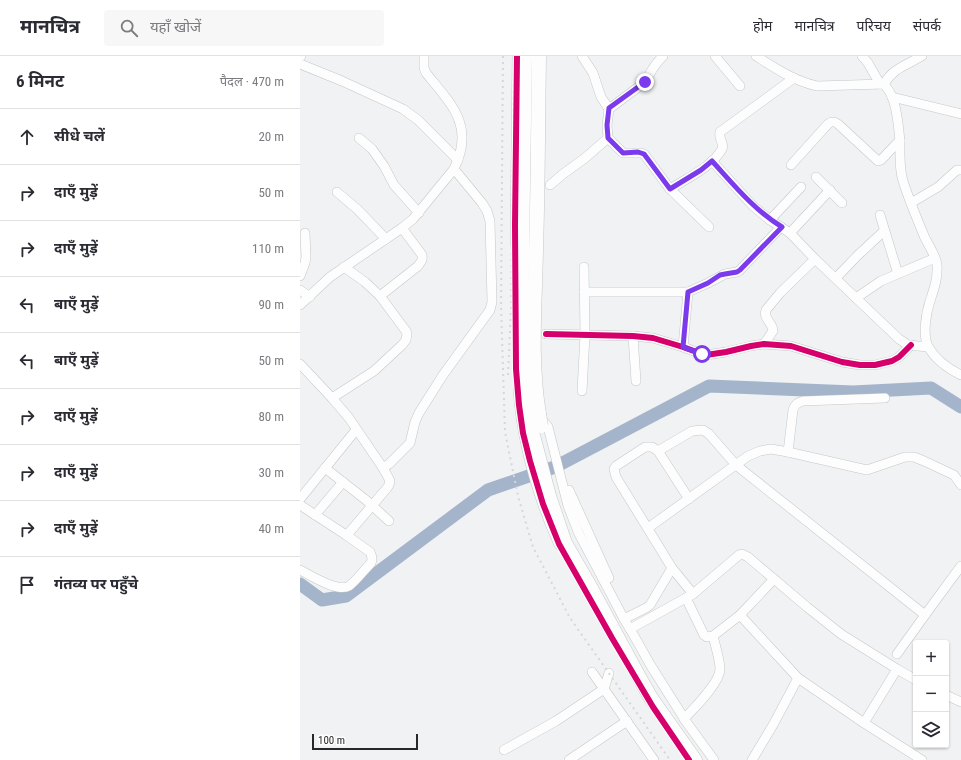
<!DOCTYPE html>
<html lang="hi">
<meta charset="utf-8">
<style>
:root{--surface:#fff;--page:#f7f7f7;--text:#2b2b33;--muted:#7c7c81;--line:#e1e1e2}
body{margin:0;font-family:"Roboto Condensed","Noto Sans Devanagari",sans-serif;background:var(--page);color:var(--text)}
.controls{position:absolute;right:12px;bottom:12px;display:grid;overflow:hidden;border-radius:4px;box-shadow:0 1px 3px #0004}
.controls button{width:36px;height:36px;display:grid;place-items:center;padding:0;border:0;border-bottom:1px solid var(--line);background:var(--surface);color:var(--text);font:20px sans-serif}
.scale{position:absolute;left:12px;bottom:10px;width:106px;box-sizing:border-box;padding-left:4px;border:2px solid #272829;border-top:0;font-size:11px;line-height:14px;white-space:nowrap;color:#272829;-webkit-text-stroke:3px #fff;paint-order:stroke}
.stop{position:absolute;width:12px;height:12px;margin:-9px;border:3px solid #7c3aed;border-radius:50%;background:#fff}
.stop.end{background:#7c3aed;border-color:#fff;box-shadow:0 1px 4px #0008}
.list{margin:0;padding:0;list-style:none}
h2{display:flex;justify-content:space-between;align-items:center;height:52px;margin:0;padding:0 16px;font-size:17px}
h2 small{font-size:13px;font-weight:400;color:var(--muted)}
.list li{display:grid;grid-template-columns:26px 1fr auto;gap:12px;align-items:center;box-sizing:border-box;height:56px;padding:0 16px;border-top:1px solid var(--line)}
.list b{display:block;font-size:15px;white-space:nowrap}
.list em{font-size:13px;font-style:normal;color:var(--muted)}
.icon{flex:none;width:22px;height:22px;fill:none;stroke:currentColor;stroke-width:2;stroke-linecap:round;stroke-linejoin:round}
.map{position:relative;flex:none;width:661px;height:704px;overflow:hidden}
header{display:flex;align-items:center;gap:24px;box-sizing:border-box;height:56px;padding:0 20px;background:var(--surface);border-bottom:1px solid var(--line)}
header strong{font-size:19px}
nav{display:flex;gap:22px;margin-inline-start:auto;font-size:14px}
.search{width:280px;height:36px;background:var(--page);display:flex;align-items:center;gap:10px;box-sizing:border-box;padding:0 14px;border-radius:4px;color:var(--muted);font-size:15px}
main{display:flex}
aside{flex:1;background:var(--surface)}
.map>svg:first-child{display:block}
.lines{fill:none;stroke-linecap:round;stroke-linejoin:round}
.river{stroke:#a4b4cb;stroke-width:13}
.minor-casing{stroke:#c5c7c8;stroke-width:10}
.highway-casing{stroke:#c5c7c8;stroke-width:15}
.minor{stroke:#fdfdfd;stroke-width:9}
.highway{stroke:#fdfdfd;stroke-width:14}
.rail{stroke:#d6d7d7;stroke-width:2;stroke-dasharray:2 4;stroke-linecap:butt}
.highway-bridge-casing{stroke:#c5c7c8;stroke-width:15;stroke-linecap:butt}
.highway-bridge{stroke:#fdfdfd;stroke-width:14}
.cycleway-casing{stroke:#fff;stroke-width:8}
.cycleway{stroke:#d6006c;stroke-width:6}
.route{stroke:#7c3aed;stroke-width:5}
</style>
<header>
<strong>मानचित्र</strong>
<div class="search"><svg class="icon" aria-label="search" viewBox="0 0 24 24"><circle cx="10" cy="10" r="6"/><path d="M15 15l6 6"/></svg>यहाँ खोजें</div>
<nav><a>होम</a><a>मानचित्र</a><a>परिचय</a><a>संपर्क</a></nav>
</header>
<main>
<aside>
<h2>6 मिनट<small>पैदल · 470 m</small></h2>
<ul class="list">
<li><svg class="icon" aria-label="ahead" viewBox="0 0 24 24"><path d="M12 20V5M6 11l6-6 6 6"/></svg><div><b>सीधे चलें</b></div><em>20 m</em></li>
<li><svg class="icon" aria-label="right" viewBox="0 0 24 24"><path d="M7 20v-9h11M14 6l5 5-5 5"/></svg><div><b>दाएँ मुड़ें</b></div><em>50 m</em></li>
<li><svg class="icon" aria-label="right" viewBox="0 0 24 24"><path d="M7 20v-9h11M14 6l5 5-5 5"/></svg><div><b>दाएँ मुड़ें</b></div><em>110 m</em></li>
<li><svg class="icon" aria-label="left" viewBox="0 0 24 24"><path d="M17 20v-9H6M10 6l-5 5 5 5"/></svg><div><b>बाएँ मुड़ें</b></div><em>90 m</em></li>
<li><svg class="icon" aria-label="left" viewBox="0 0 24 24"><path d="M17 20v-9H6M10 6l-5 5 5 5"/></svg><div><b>बाएँ मुड़ें</b></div><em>50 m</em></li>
<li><svg class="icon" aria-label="right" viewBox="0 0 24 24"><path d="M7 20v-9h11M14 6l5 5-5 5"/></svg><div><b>दाएँ मुड़ें</b></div><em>80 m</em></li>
<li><svg class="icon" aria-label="right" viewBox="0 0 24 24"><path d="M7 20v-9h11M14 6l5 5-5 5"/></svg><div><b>दाएँ मुड़ें</b></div><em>30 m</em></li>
<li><svg class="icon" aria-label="right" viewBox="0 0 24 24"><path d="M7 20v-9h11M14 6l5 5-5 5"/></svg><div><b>दाएँ मुड़ें</b></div><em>40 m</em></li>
<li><svg class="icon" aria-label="arrive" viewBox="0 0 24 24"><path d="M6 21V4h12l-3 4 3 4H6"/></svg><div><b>गंतव्य पर पहुँचे</b></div></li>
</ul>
</aside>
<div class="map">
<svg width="661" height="704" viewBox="0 0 661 704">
<rect width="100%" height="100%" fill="#f0f2f4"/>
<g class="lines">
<path class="river" d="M0,528L22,544L46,540L188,434L255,411L409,330L553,336L631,332L661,351"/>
<g class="minor-casing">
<g id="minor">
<path d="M282,0L293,17L301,41L309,53"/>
<path d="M363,0C359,4 355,9 352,14C349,18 349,22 345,26L309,53L307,69L308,82L323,97H341L344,98L370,133L409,171"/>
<path d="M415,0L440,30"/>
<path d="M456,0C475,12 494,25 517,30L584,28"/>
<path d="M562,0L568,7L580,28"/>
<path d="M622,0C607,9 593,12 584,28C587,32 591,37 592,41C597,52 599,74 600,86C600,99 599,112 603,125C609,144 617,163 625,182C629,190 636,200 637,209C638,222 634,233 630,245C626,257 622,281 629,292C636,304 649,313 661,319"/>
<path d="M0,1L1,0"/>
<path d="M0,8L42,25L103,53L118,64L158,104"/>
<path d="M592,41L661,58"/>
<path d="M59,82L72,93L84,110L94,129L119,157"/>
<path d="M412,105L453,150L470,164L490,177L515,203L599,283L608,289L628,291"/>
<path d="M491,109L527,69C531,65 534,65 538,68L578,105L581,104L600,84"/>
<path d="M516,121L542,147"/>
<path d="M250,129L263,118L285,102L308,82"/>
<path d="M370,133C386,123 413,110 422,93C425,88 418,83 420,76L494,22"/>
<path d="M37,136L57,153L86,183"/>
<path d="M611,147L638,131L657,114H661"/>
<path d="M580,159L598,218"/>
<path d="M470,164L501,131"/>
<path d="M490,177L530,134"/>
<path d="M215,187L217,0"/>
<path d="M0,220L5,207L6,201L5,177"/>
<path d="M536,222L558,199L584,175"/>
<path d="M0,234L10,241"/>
<path d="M284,236H388L408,227L425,218L437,216L440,214L481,171"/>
<path d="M80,240L118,210C121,206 123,204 122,199L102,172"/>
<path d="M556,242L581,225L635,202"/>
<path d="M0,249L30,221L102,172L113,163L154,113C175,70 152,49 126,17L124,12V0"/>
<path d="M246,278L333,280L353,282L383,291L402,298L406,299L426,296L451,290L464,288L491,290L542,306L560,309H575L592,305L599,301L611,289"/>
<path d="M333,280L336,325"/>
<path d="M464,288L473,275C473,267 463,263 466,254L480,237L515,203"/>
<path d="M383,291L388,236"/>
<path d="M0,308L32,342L49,362L83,412L88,421L90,425L89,429L87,432L47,479"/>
<path d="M218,334C222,387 237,440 259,489"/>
<path d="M282,335L285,279L284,211"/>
<path d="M32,342L74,315L102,289L106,284L107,278L106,275L80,240L65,226L44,211"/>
<path d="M239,365L245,367L248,371L268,450L279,478L324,563L333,578L351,610L387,667L414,704"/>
<path d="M358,395L392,375L403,374L409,378L436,409L625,559"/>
<path d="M488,396L493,354C495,348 497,347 503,345L585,342"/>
<path d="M25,412L66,444L89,465"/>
<path d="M83,412L89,408L110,387L115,366L119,357L143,319L190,254L192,246L190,165L187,155L182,147L154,113"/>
<path d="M269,434L309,522"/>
<path d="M0,443L56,374"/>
<path d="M389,443L358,395L352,391H345L316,410L314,413L316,421L372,512L393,538"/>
<path d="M0,449L46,479L70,496C72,500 73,503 71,507C64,514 56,525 49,530C38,537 10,519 0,514"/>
<path d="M15,459L43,426"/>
<path d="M348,472L448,400L460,395L471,393L488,396L567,414L605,401H614L624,405L654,419L661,429"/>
<path d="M386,542L404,579L407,581L413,580L440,559L498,622L564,667L622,704"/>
<path d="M440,559L474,523"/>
<path d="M324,563L346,552L350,549L372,512"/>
<path d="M330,573L393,538L439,499L442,498L448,501L507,551L541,578L597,613L616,624"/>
<path d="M597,598L625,559L661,510"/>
<path d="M292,616L354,704"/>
<path d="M646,639L661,646"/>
<path d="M384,663C394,652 420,627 420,613C420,605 415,588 413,580"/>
<path d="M564,667L597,613"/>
<path d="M204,694L256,665L304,633L309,617"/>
<path d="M269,704L327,665"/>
<path d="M452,704L473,669L498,622"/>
</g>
</g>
<g class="highway-casing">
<g id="highway">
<path d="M225,0L223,128L221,288L224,337L228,358"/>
<path d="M239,0C238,65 238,130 236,194C235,249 230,304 239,358"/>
<path d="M230,368L249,440L265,487L292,534L338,619L351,642L395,704"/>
</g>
</g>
<use href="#minor" class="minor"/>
<use href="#highway" class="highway"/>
<g class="rail">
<path d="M203,0L201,249L205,376L218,440L233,491L270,562L370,704"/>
<path d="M208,319L211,253L214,0"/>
</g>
<g class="highway-bridge-casing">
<g id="highway-bridge">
<path d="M228,358L230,368"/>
<path d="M239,358L241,370"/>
</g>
</g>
<use href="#highway-bridge" class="highway-bridge"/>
<g class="cycleway-casing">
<g id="cycleway">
<path d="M217,0L215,169L216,313L219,349L223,377L230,405L243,448L259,488L312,582L353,651L389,704"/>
<path d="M246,278L333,280L353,282L383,291L402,298L406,299L426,296L451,290L464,288L491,290L542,306L560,309H575L592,305L599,301L611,289"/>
</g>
</g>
<use href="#cycleway" class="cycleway"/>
</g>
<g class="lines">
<path class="route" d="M345,26L309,52L307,69L308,82L323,97L338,96L344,98L370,133L401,114L412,105C434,129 454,154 482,171L440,214L437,216L425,218L420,219L408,227L388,236L383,291L402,298"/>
</g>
</svg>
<div class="controls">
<button>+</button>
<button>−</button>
<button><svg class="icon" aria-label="layers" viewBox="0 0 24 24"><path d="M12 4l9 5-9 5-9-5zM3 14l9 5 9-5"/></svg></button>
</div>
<div class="scale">100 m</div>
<div class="stop" style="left:402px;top:298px"></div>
<div class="stop end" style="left:345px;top:26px"></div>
</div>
</main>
